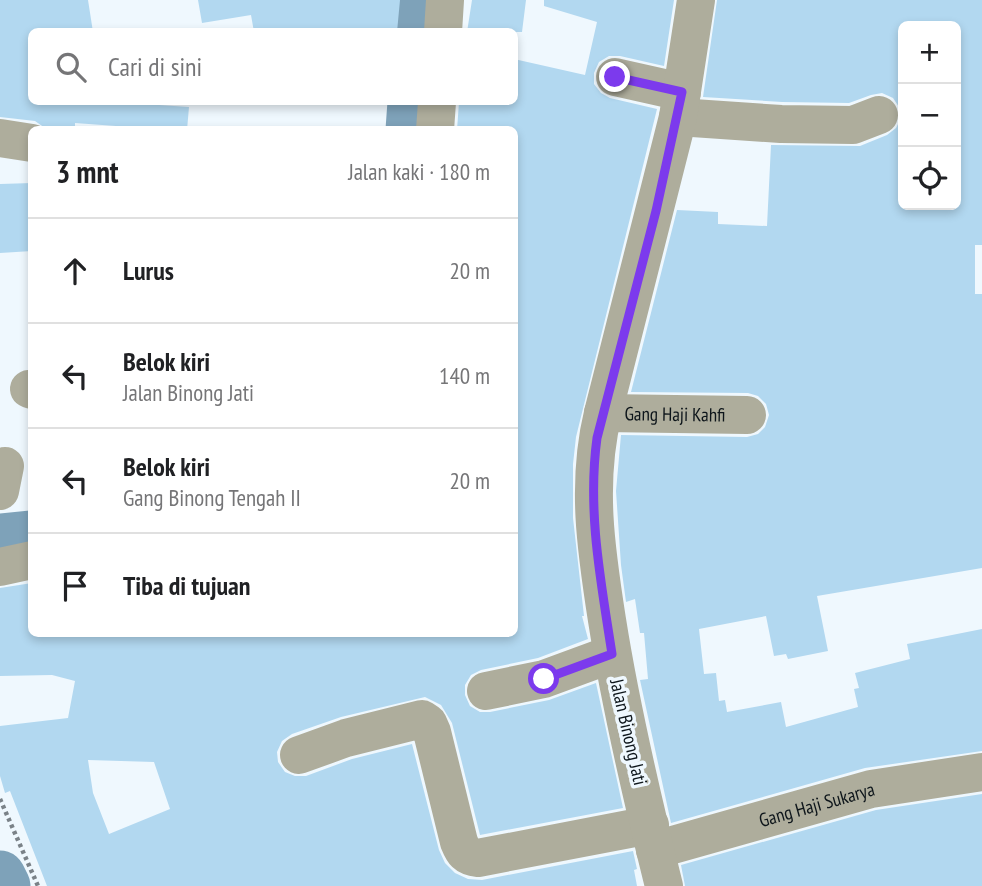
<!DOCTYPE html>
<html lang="id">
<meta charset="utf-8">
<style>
:root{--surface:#fff;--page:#f2f2f2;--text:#202124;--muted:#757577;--line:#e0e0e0}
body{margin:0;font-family:"PT Sans Narrow",sans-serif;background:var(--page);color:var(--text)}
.controls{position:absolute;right:21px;top:21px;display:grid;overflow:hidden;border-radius:10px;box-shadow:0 4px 10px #0003}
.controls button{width:63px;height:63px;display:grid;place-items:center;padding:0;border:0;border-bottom:2px solid var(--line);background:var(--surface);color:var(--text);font:35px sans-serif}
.stop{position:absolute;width:21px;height:21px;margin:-16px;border:5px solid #7c3aed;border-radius:50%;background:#fff}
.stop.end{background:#7c3aed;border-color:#fff;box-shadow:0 2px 7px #0008}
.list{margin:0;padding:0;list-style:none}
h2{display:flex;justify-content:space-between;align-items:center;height:91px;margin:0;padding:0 28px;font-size:30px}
h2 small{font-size:23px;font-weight:400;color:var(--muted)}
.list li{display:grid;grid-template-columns:46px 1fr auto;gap:21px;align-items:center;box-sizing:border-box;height:105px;padding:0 28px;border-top:2px solid var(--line)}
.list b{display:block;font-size:26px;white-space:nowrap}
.list p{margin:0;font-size:23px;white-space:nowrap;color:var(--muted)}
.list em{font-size:23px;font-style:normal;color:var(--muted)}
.icon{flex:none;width:38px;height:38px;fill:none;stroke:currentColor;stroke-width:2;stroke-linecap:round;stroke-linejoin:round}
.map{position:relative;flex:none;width:982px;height:886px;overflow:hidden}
.search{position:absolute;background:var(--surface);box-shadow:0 4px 10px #0003;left:28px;top:28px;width:490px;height:77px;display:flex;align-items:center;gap:18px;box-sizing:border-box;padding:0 24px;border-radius:10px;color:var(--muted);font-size:26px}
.panel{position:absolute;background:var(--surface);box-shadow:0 4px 10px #0003;left:28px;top:126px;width:490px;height:511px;border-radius:10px}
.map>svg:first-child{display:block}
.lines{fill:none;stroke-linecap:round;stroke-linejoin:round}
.river{stroke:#7ea2b9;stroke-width:51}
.building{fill:#b2d8f0;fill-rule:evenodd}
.path{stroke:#7a8288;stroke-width:4.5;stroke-dasharray:3.5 3.5;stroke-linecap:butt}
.minor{stroke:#aead9c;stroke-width:38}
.route{stroke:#7c3aed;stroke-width:9}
.labels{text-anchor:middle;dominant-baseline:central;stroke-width:7;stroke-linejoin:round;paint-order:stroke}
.street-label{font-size:19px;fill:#0d151a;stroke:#eff8fe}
</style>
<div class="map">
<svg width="982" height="886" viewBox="0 0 982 886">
<rect width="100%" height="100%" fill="#eff8fe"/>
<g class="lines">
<g class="river">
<path d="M418,32L421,0"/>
<path d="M411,130L413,102"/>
<path d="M0,539L32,536"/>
<path d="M0,876L5,886"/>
</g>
</g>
<g class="building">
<path d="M0,0H88L93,32H32V102H114L189,107L187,130H143V128L75,123V130H48L35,121L0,117Z"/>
<path d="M198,0H400L397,32H254L251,15L202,23Z"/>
<path d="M472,0H526L522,32H467Z"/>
<path d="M544,0H674L664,66L620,56H609L599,62L594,73V84L601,93L610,98L657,109L576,437L573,464V518L584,616H582L588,639L538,658L481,670L471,675L465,685V695L470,706L480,712H490L549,700L596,683L623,808L480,835L452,723L441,705L425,697L341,717L292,734L282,741L277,752L278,762L285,772L295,776H306L352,759L412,744L439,850L445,863L455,873L468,879L482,880L633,851L637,869L634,870L637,886H47L10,791L5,793L0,776V726L68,718L75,681L52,675L0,676V588L32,583V634H514V130H457L459,102H514V59L585,75L597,22L544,6ZM88,760L154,762L170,809L109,834L93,793Z"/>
<path d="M717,0H982V245H975V294H982V568L817,596L828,651L788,659L786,654L774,656L766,616L699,629L704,674L716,673L719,701L725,700L727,712L781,702L786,727L858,707L854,689L859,688L855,673L910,659L907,644L982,629V751L865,768L671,823L640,680L648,679L644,633H640L635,599L626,602L621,565L616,491L621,435L747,437L758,434L765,427L769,415L766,404L758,396L748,393L631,392L677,210L718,212V224L767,226L771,145L860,146L887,135L896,128L901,118L899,107L893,98L882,93L871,95L849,103L782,102L703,97ZM903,26H956V205H903Z"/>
<path d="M32,183V251L0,253V184Z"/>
<path d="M982,794V886H685L681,865L876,810Z"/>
</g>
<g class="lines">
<path class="path" d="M0,799L38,886"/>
<g class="minor">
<path d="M443,32L445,0"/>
<path d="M615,77L682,92"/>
<path d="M678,117L781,124L853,125L879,115"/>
<path d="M435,130L437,102"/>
<path d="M0,138L32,143"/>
<path d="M29,389L32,390"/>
<path id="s1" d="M603,413L747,415"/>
<path d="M0,491L5,466"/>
<path d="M0,567L32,560"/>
<path d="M486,691L544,679L612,654"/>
<path d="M299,755L346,738L422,719L428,723L432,732L459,842C463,852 466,857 478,858L650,825"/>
<path id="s2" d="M655,850L871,789L982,772"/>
<path d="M664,886C642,798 621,709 607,620C596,550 586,483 603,413L678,117L696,0"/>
</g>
</g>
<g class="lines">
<path class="route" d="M544,679L612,654C601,582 587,511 597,438L656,211L682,92L615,77"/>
</g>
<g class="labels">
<g class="street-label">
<text stroke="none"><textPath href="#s1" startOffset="72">Gang Haji Kahfi</textPath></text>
<text transform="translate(629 732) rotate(77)">Jalan Binong Jati</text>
<text stroke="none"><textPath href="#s2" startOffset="168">Gang Haji Sukarya</textPath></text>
</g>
</g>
</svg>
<div class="controls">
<button>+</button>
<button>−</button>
<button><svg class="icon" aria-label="locate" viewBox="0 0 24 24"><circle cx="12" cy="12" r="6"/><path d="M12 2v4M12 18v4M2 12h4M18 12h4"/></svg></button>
</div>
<div class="stop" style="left:544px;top:679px"></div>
<div class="stop end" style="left:615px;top:77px"></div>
<div class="search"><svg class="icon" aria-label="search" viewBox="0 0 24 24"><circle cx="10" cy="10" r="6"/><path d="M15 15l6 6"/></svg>Cari di sini</div>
<section class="panel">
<h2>3 mnt<small>Jalan kaki · 180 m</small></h2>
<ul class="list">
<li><svg class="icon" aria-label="ahead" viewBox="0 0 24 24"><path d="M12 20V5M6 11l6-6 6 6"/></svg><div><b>Lurus</b></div><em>20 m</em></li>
<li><svg class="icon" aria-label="left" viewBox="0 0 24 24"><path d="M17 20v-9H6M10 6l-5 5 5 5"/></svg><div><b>Belok kiri</b><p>Jalan Binong Jati</p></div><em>140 m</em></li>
<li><svg class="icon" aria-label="left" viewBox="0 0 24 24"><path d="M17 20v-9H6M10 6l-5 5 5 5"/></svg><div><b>Belok kiri</b><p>Gang Binong Tengah II</p></div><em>20 m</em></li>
<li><svg class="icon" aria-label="arrive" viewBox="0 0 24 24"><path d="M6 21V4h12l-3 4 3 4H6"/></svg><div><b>Tiba di tujuan</b></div></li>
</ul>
</section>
</div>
